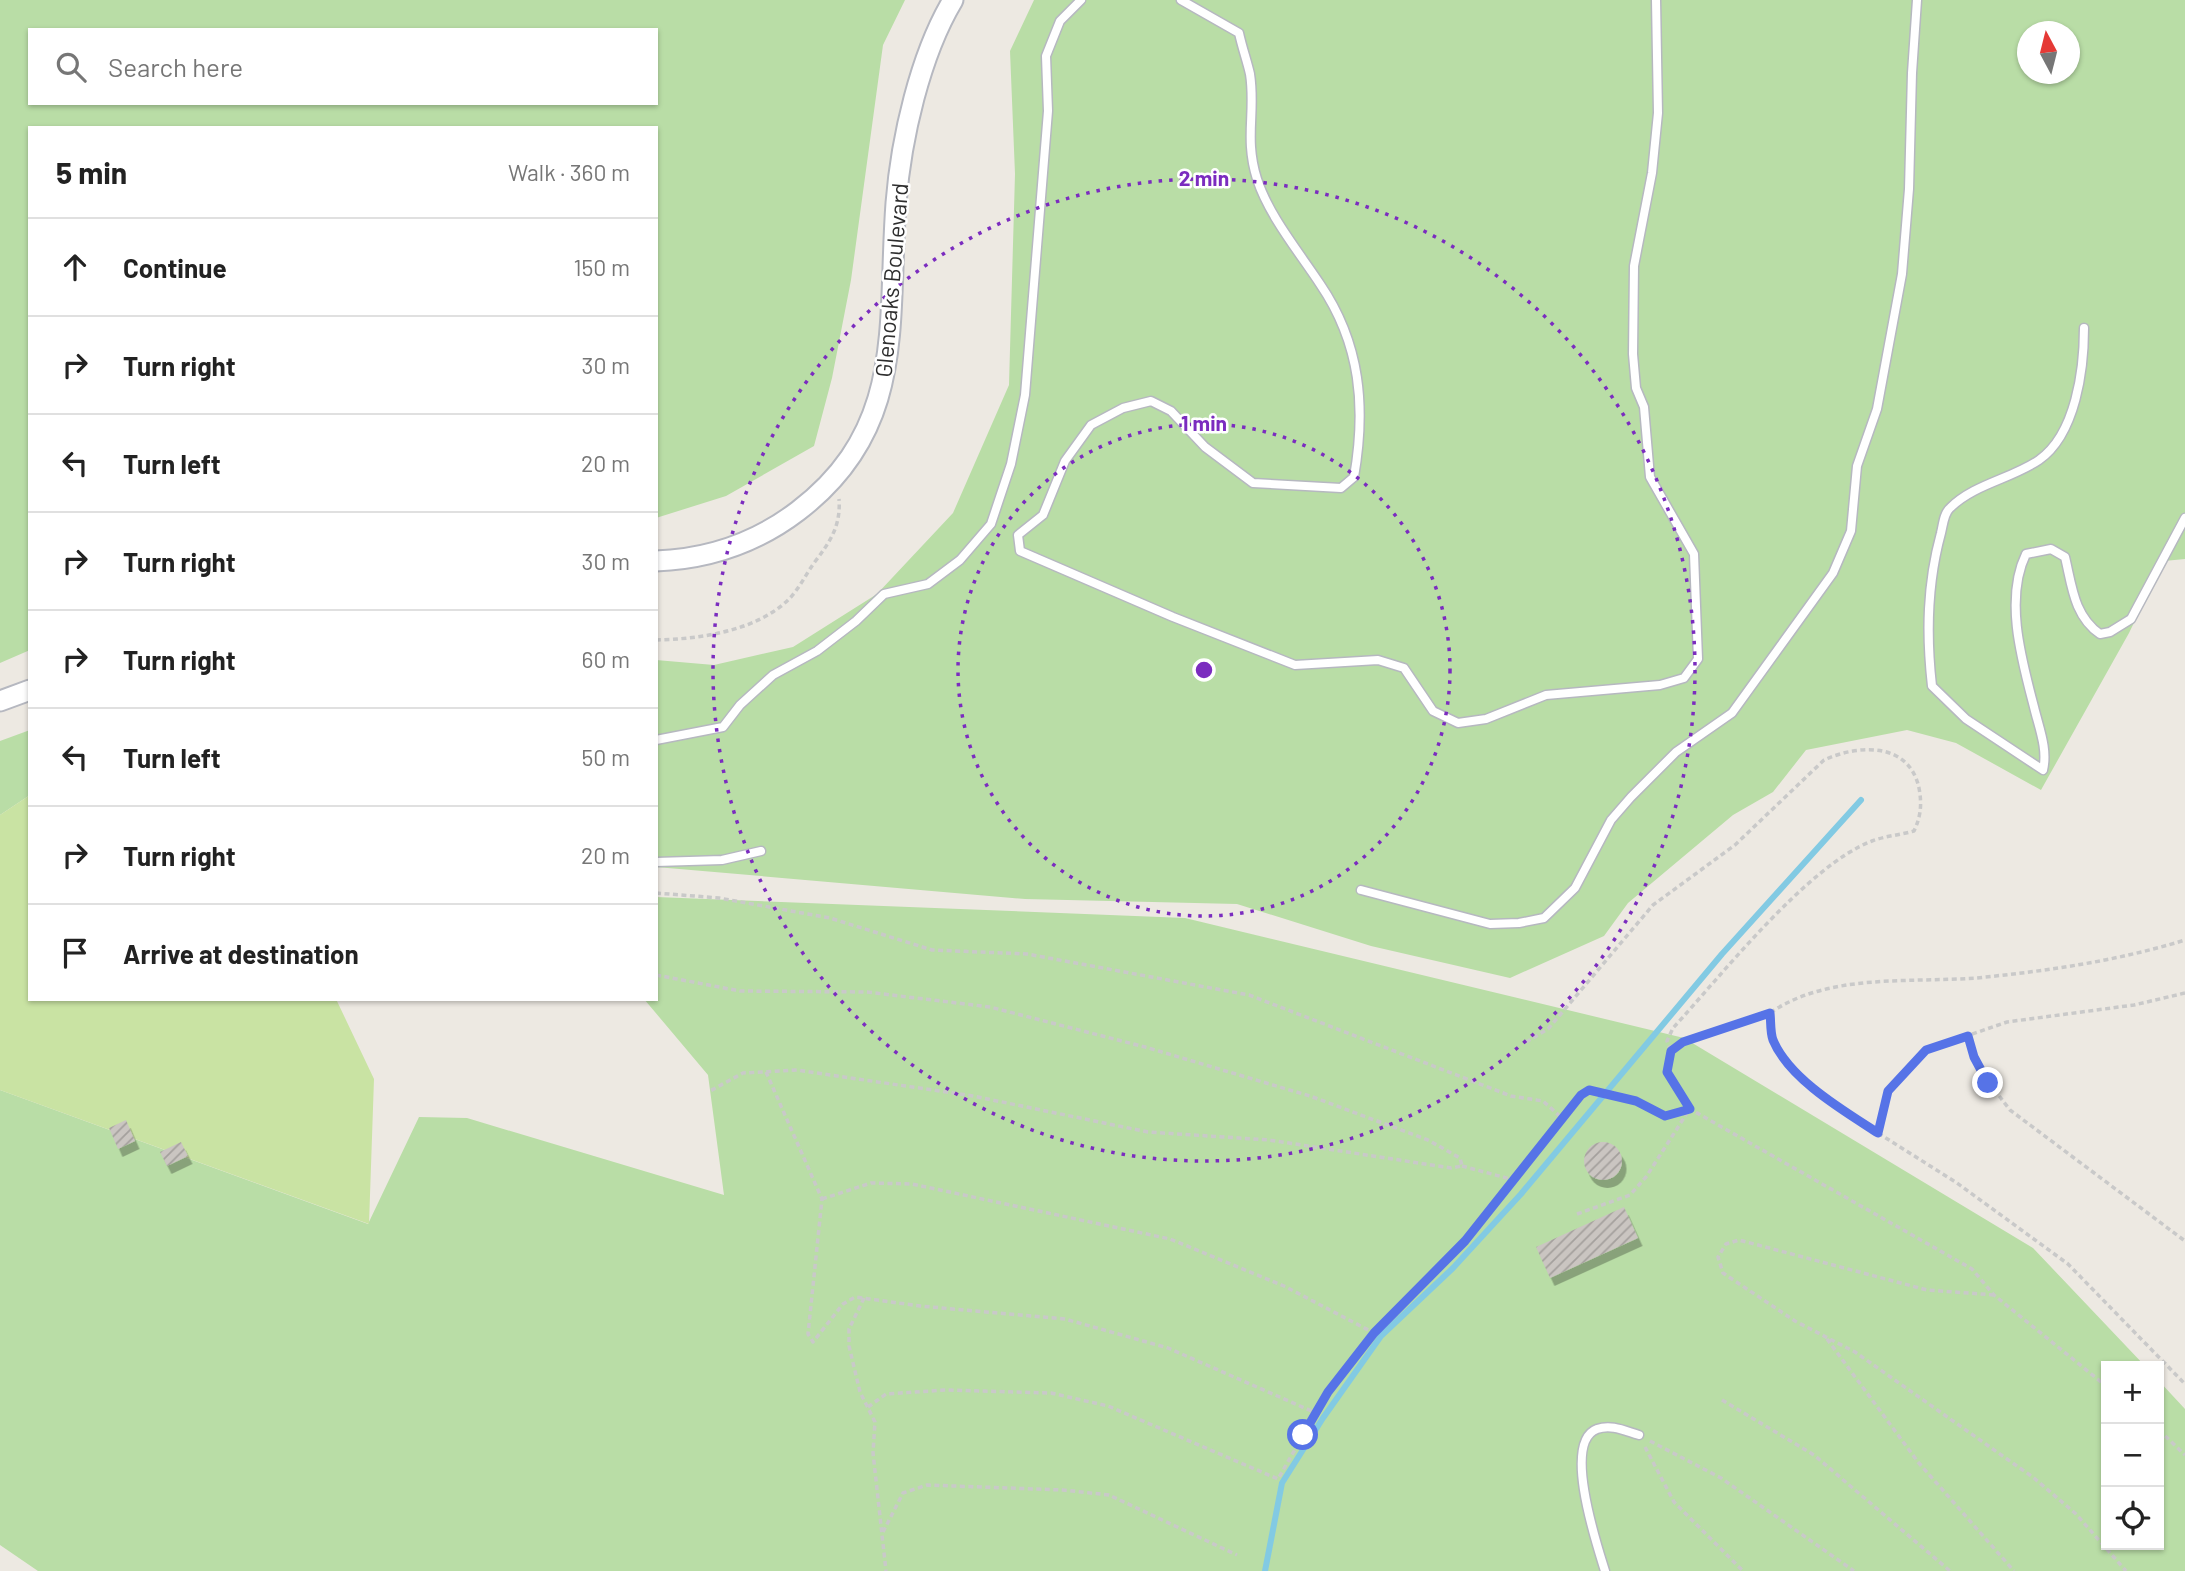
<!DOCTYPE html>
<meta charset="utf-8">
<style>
:root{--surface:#fff;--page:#f2f2f2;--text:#222;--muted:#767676;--line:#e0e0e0}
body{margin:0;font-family:Barlow,sans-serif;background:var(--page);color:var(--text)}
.controls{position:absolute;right:21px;bottom:21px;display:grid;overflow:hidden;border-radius:0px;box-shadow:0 2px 5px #0004}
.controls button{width:63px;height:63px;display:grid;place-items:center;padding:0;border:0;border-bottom:2px solid var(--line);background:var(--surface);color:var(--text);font:35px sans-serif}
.compass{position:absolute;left:2017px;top:21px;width:63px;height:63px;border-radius:50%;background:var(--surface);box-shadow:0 2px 5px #0004;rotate:353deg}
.stop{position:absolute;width:21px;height:21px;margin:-16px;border:5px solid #5673e7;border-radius:50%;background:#fff}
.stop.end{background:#5673e7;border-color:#fff;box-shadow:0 2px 7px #0008}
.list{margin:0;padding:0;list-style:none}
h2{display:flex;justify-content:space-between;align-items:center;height:91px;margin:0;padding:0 28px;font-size:30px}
h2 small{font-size:23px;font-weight:400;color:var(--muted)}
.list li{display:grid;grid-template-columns:46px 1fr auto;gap:21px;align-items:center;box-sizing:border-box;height:98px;padding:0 28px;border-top:2px solid var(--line)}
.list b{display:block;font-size:26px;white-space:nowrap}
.list em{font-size:23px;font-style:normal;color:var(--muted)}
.icon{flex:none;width:38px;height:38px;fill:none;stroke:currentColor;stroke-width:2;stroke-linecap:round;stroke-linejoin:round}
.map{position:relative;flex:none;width:2185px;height:1571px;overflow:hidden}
.search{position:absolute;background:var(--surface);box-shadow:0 2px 5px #0004;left:28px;top:28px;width:630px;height:77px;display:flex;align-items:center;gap:18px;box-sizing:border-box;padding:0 24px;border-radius:0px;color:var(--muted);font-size:26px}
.panel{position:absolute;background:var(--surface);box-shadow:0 2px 5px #0004;left:28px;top:126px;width:630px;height:875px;border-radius:0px}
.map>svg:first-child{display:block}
.grass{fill:#b9dda6;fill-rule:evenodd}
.pitch{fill:#c9e3a3}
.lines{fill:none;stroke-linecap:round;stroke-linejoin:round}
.stream{stroke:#82cae3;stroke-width:6}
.building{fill:url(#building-hatch);filter:url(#shadow)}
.service-casing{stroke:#b6b8c0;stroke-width:11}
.tertiary-casing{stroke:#b6b8c0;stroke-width:23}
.path{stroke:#c9c9c9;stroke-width:3.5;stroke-dasharray:5 3.5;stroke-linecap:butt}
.service{stroke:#fff;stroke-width:8}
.tertiary{stroke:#fff;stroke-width:19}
.route{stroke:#5673e7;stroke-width:9}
.ring{fill:none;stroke:#7b2cbf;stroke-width:3.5;stroke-dasharray:3.5 7}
.labels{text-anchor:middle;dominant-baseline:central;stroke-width:5;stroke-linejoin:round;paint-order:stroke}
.street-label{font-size:23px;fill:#2e2e2e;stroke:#fff}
.centre{fill:#7b2cbf;stroke:#fff;stroke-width:3.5}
.ring-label{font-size:21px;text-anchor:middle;font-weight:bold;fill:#7b2cbf;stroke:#fff;stroke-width:5;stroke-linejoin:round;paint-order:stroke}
</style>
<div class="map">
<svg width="2185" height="1571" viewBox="0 0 2185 1571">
<defs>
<pattern id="building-hatch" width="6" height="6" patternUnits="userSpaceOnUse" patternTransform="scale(1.75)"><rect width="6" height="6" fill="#cac5c1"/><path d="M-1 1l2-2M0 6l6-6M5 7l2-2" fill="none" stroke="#a4a09d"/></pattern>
<filter id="shadow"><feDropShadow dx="4.5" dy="8" stdDeviation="0" flood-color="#0004"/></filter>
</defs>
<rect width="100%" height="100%" fill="#ede9e2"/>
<g class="grass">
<path d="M0,0H905L883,45L851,280L832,378L814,446L726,496L656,518V128H30V650L0,663ZM30,30H656V103H30Z"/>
<path d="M1034,0H2185V559L2164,561L2129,633L2041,790L1956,743L1907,730L1806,750L1773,792L1733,815L1628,903L1604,936L1510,978L1371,946L1237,904L1025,899L656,867V660L714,665L793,647L877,594L953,513L1009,385L1015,174L1010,51ZM2028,32H2070V74H2028Z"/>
<path d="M30,730V795L0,815V741Z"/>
<path d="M656,897L1185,918L1684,1038L2033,1248L2145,1366H2106V1545H2159V1381L2185,1409V1571H38L0,1545V1090L368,1224L419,1117L467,1118L724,1195L708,1075L644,999H656Z"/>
</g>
<path class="pitch" d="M30,795V999H336L374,1079L369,1224L0,1090V815Z"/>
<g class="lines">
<path class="stream" d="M1265,1571L1282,1483L1323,1418L1381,1336L1453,1268L1521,1194L1722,954L1861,800"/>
</g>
<g class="building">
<path d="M126,1120L135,1141L118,1149L109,1128Z"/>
<circle cx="1603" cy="1161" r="19"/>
<path d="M181,1142L188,1156L167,1166L160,1152Z"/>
<path d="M1624,1207L1638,1238L1550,1278L1536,1247Z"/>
</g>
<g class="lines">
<g class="service-casing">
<g id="service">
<path d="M1181,0L1239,33C1242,47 1247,61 1250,74C1256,112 1244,138 1257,179C1269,216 1299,252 1320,284C1361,344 1366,408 1354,477L1341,488L1253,483L1205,447L1171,411L1151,401L1123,408L1091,425L1065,461L1043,515L1018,535L1020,551L1173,617L1295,665L1378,660L1404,668L1433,711L1458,723L1486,719L1546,695L1660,685L1684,678L1698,659L1694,554L1650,477L1644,407L1636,388L1633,354L1634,266L1652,173L1658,113L1656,0"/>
<path d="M2084,328C2084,369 2076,434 2039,460C2011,479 1974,484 1950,508C1944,513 1943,525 1941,533C1927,584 1926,633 1932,686L1966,719L2043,770C2048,749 2039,728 2034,707C2022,661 2004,599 2026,554L2051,549L2065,557C2072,586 2074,616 2100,634L2110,632L2131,619L2185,518"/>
<path d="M656,740L723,727L740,705L773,675L817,651L856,621L884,594L928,584L960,560L991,524L1011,464L1025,395L1048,111L1046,56L1060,21L1081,0"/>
<path d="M656,862L722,860L761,851"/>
<path d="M1361,890L1490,924L1519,923L1544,918L1575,888L1611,820L1631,797L1676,752L1732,713L1833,573L1851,531L1857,466L1877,409L1902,274L1909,189L1912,73L1917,0"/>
<path d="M1605,1571C1597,1545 1562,1442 1597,1429C1612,1424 1625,1431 1639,1435"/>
</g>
</g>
<g class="tertiary-casing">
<g id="tertiary">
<path d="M656,561C709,559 756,543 798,511C907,428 887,324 896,203C901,139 920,55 953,0"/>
<path d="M0,701L30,690"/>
</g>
</g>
<g class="path">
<path d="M656,640C700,639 757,631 789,599C799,589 806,574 814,563C830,542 841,526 839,499"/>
<path d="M656,893L719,898L830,918L932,950L1027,954L1249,995L1511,1096L1543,1101L1563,1119"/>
<path d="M656,975L740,991L867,992L990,1007L1145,1047L1310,1096L1428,1140L1460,1158L1462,1166L1451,1168L1269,1140L1148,1132L973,1096L797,1070L743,1073L710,1091"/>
<path d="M2185,993L2134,1005L2007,1022L1926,1050L1888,1091L1878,1133L1957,1183L2068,1264L2185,1384"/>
<path d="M1770,1013L1683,1042L1671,1051L1667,1072L1690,1109L1972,1269L1994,1295L2106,1386"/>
<path d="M1968,1036C1977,1065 1991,1086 2010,1110L2185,1241"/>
<path d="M1526,1042L1548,1029L1653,905L1735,845L1824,760C1859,744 1909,742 1919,788C1922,804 1921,816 1914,831C1900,835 1885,836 1872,841C1808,865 1721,976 1673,1028L1667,1041L1671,1051"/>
<path d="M766,1072L822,1199L808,1334L813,1342L843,1304L855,1297L920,1306L1065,1319L1168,1348L1316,1413"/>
<path d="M1878,1133C1844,1111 1789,1079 1773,1040C1770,1032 1771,1021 1770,1013C1828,973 1908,983 1976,978C2047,971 2117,961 2185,940"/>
<path d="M1462,1166L1514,1180"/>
<path d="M822,1199L871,1183L912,1184L1170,1239L1284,1286L1374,1333"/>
<path d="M1577,1214L1630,1195L1646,1177L1689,1110"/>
<path d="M1994,1295L1927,1290L1739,1240L1726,1244L1718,1257L1723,1273L1795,1321L1855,1352L2034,1478L2076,1514L2126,1571"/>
<path d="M864,1298L849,1329V1346L860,1392L875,1422L873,1453L886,1571"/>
<path d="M1827,1339L1918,1462L2014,1571"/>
<path d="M1722,1400L1814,1455L1950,1571"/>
<path d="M868,1407L886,1394L945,1390L1051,1393L1108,1406L1278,1479L1328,1392L1374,1333L1465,1241L1581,1095L1589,1090L1636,1101L1665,1116L1690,1109"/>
<path d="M2159,1430L2185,1455"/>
<path d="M1650,1441L1721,1478L1854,1571"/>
<path d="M1645,1447L1674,1502L1743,1571"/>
<path d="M883,1532L903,1493L927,1485L1063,1490L1109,1495L1237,1555"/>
</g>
<use href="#service" class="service"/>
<use href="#tertiary" class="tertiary"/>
</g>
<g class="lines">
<path class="route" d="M1303,1435L1328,1392L1374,1333L1465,1241L1581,1095L1589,1090L1636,1101L1665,1116L1690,1109L1667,1072L1671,1051L1683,1042L1770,1013C1771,1021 1770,1032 1773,1040C1789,1079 1844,1111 1878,1133L1888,1091L1926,1050L1968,1036L1974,1057L1988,1083"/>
</g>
<g class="ring">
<circle cx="1204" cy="670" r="246"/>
<circle cx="1204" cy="670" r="491"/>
</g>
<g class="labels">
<g class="street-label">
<text transform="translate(891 280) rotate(-85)">Glenoaks Boulevard</text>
</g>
</g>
<circle cx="1204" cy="670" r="10" class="centre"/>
<g class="ring-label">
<text x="1204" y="186">2 min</text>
<text x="1204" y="431">1 min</text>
</g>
</svg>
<div class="controls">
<button>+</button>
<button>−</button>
<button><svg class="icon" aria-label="locate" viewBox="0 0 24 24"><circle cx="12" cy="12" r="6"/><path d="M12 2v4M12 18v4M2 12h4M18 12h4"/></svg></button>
</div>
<svg class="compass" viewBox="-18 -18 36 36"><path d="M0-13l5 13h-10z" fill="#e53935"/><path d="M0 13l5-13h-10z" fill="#767676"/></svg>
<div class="stop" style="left:1303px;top:1435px"></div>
<div class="stop end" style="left:1988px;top:1083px"></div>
<div class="search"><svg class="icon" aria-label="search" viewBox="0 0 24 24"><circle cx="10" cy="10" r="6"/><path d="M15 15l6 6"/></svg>Search here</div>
<section class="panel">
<h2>5 min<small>Walk · 360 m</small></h2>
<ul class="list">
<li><svg class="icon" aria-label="ahead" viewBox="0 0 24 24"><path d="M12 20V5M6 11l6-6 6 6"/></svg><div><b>Continue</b></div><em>150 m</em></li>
<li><svg class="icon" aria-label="right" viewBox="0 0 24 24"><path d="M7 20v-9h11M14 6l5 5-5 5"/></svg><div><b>Turn right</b></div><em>30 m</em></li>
<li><svg class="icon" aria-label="left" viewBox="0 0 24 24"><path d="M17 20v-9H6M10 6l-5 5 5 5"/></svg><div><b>Turn left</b></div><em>20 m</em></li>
<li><svg class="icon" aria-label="right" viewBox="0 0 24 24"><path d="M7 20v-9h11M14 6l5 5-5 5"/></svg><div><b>Turn right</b></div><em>30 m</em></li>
<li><svg class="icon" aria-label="right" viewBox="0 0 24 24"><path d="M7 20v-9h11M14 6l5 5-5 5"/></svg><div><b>Turn right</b></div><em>60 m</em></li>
<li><svg class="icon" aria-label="left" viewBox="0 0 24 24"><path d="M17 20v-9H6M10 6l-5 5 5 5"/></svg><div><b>Turn left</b></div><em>50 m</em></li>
<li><svg class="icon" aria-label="right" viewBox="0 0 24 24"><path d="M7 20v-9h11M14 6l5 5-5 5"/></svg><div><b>Turn right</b></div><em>20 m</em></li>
<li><svg class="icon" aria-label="arrive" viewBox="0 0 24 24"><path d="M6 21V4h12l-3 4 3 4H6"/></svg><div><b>Arrive at destination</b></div></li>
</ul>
</section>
</div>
